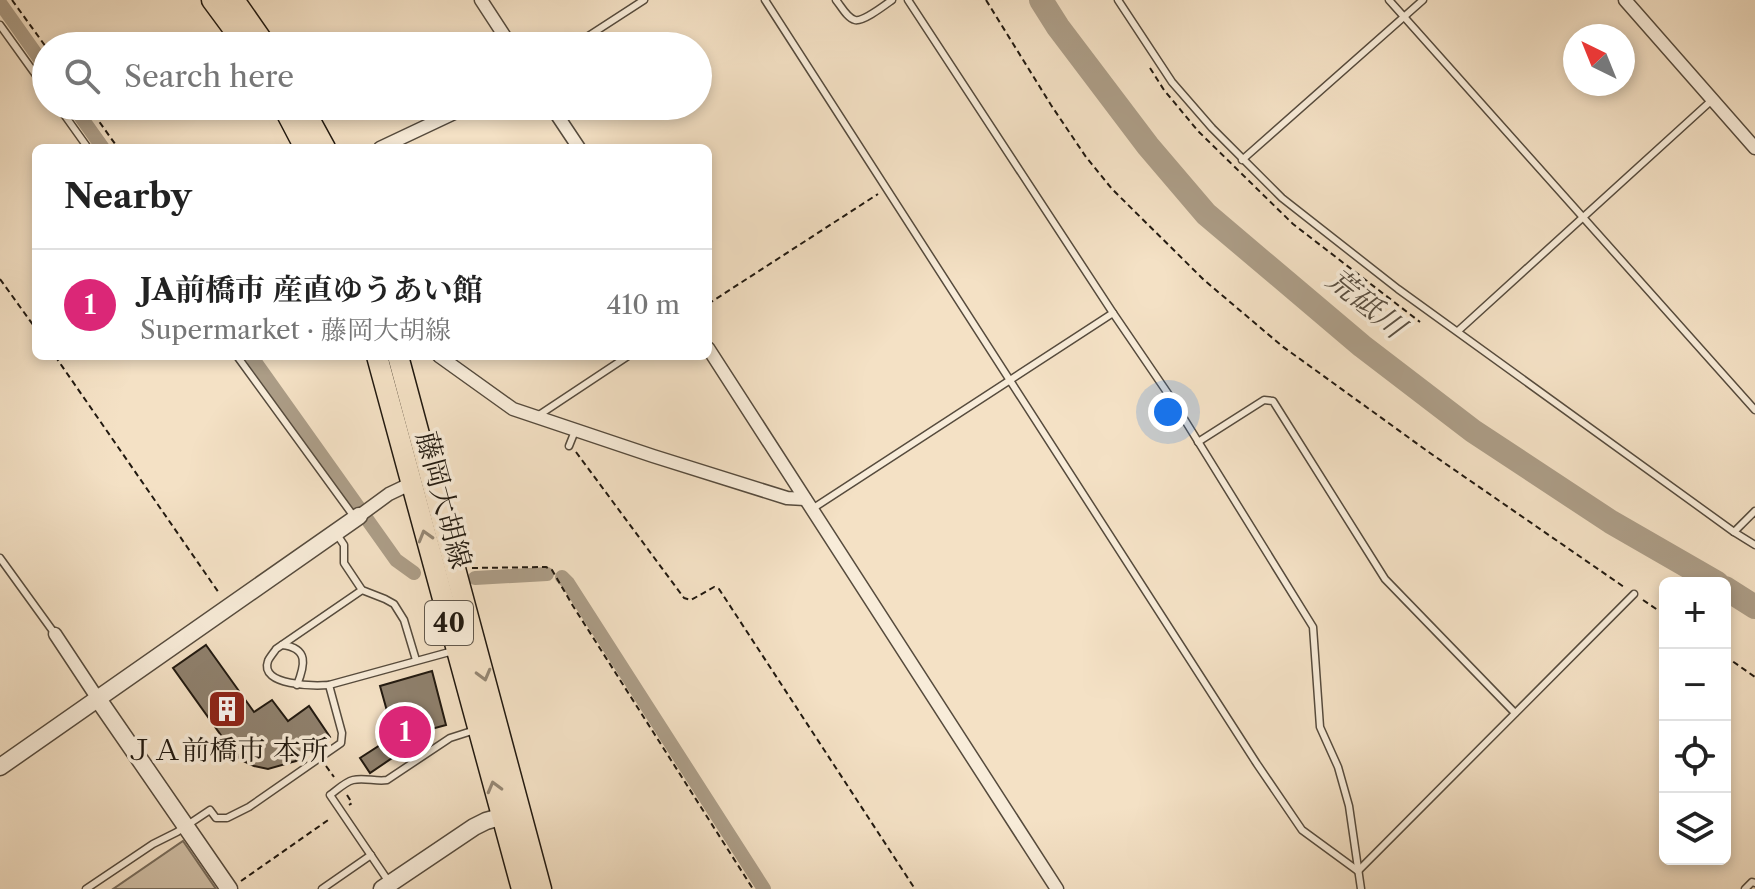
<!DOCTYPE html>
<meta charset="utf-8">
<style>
:root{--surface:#fff;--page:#f6f6f6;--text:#222;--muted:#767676;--line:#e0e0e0;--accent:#db2777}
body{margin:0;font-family:"Libre Caslon Text","Noto Serif JP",serif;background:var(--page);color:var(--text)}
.controls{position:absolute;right:24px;bottom:24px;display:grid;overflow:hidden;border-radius:12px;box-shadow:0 4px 12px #0003}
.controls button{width:72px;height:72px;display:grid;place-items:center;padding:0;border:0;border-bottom:2px solid var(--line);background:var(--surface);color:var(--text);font:40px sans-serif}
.compass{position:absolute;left:1563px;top:24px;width:72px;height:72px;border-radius:50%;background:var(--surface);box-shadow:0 4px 12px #0003;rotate:317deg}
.you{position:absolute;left:1168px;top:412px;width:28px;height:28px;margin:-20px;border:6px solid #fff;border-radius:50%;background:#1a73e8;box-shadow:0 0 0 12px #1a73e833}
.badge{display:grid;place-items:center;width:52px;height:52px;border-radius:50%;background:var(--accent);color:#fff;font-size:26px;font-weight:700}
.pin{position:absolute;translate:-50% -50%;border:4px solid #fff;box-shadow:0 2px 8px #0006}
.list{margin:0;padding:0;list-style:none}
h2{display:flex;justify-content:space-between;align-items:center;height:104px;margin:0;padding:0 32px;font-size:34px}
h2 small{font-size:26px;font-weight:400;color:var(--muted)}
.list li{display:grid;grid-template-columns:52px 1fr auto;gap:24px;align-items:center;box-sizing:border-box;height:112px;padding:0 32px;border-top:2px solid var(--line)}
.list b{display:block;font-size:30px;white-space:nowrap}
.list p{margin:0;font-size:26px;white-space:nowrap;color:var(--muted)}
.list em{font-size:26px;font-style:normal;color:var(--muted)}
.icon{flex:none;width:44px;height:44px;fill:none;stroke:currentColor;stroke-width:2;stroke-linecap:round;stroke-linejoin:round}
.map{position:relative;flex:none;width:1755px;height:889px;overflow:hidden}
.search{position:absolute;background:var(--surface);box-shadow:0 4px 12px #0003;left:32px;top:32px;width:680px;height:88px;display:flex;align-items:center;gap:20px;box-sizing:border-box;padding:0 28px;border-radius:44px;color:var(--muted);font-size:30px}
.panel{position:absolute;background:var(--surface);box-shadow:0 4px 12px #0003;left:32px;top:144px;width:680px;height:216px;border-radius:12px}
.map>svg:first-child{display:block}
.green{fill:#d0bfa6;stroke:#786c5b;stroke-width:2}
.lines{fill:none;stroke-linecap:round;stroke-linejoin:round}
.canal{stroke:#ac9d87;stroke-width:14}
.river{stroke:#ac9d87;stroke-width:24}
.building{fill:#8f816e;stroke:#211910;stroke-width:2}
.service-casing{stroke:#564b3d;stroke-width:9}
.minor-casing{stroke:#564b3d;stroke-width:15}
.tertiary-casing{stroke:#564b3d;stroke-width:19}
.primary-casing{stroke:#211910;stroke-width:23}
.path{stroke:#211910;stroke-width:2;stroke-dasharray:6 4;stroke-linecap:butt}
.service{stroke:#f8ecd9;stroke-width:6}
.minor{stroke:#f8ecd9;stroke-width:12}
.tertiary{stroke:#f8ecd9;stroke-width:16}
.primary{stroke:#f4e1c5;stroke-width:20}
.oneway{stroke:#958774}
.labels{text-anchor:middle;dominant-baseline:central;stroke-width:7;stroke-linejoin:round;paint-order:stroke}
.shield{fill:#f8ecd9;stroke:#62584c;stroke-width:2}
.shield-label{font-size:26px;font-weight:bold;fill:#211910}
.street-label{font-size:28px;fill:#211910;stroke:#f8ecd9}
.poi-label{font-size:28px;fill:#211910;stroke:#f8ecd9}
.water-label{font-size:30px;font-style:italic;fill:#594e40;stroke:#f8ecd9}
</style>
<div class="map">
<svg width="1755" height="889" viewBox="0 0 1755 889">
<rect width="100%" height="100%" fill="#f4e1c5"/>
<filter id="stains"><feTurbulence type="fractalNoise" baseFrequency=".0025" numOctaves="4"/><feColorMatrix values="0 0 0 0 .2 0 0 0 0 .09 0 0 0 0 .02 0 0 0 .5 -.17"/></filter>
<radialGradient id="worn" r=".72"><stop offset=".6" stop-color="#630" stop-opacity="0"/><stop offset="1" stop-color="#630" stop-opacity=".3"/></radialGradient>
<path class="green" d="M183,841L216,889H113Z"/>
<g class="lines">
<g class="canal">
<path d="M0,3L46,68"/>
<path d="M73,106L103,148"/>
<path d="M251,356L396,560L414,573"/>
<path d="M562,577L568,583L764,889"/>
<path d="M475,578L547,574"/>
</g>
<g class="river">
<path d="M1041,0L1058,27L1148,146L1206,214L1362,346L1473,431L1611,522L1717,583"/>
<path d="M1725,588L1755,607"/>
</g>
</g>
<g class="building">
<path d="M206,645L254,712L272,700L288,721L309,706L330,737L296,761L268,769L254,766L241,760L233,752L173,668Z"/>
<path d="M432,671L446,725L420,732L428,743L414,752L410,746L370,773L360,758L394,736L380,686Z"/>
</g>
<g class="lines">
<g class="service-casing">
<g id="service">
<path d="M765,0L1257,764L1302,830L1358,871"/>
<path d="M836,0C841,6 847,18 855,20C863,22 885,5 892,0"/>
<path d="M908,0L1113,313L1173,401L1313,627L1320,727L1338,767L1349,806L1361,889"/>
<path d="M1118,0L1172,82L1212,128L1282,198L1398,289L1734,532L1755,545"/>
<path d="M1389,0L1755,410"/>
<path d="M0,25L46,89"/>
<path d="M573,46L644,0"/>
<path d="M58,106L88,148"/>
<path d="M1242,160L1423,0"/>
<path d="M1458,331L1712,100"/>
<path d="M237,356L355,518"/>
<path d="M536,417L628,356"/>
<path d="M1198,442L1264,400L1273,401L1385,579L1515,713"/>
<path d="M569,446L575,431"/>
<path d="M812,509L1113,313"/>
<path d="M1734,532L1755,511"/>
<path d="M336,533L344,545V563L362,590L385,599L394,604L404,620L416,660"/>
<path d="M0,558L55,634"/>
<path d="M362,590L276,649C275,651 269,658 268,661C259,686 315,686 329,685L453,651"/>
<path d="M282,645C309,648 305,665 297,685"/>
<path d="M1358,871L1634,594"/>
<path d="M389,882L330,795C337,790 345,782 353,780C364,777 376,782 387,780L450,738L475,730"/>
<path d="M86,889L153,844L177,832L210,810L216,818H227L249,807L341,743L342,733L329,685"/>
<path d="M322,889L371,855"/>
<path d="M1745,889L1752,882L1755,883"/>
</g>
</g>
<g class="minor-casing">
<g id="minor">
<path d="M481,0L511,46"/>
<path d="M1625,0L1755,148"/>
<path d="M551,106L579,148"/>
<path d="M380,148L469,106"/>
<path d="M708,348L1057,889"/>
<path d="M439,356L513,409L653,456L787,498L805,499"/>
<path d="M359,516L389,494L410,484"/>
<path d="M55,634L98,699"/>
</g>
</g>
<g class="tertiary-casing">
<g id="tertiary">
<path d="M98,699L229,889"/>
<path d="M0,767L359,516"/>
<path d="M382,889L474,827L486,821L511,814"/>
</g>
</g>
<g class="primary-casing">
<g id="primary">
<path d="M212,0L246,46"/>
<path d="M234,0L266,46"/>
<path d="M283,106L305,148"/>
<path d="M302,106L325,148"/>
<path d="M377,356L522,889"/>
<path d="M398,356L541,889"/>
</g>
</g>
<g class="path">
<path d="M12,0L46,47"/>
<path d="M986,0L1051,105L1086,157L1112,189L1204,280L1282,346L1430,453L1624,587"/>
<path d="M1150,68L1164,90L1198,131L1293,224L1420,322"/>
<path d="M88,106L118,148"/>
<path d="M0,279L36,329"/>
<path d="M708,304L878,194"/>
<path d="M55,356L219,593"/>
<path d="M576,452L684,598L691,600L714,587L719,589L915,889"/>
<path d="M472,568L546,567L552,570L573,606L753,889"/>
<path d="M1643,600L1665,615"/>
<path d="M1725,656L1755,677"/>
<path d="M326,766L334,777"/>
<path d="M347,795L352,803L349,805"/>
<path d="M241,881L331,818"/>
</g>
<use href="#service" class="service"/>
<use href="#minor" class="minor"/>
<use href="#tertiary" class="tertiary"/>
<use href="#primary" class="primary"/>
</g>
<defs><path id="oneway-chevron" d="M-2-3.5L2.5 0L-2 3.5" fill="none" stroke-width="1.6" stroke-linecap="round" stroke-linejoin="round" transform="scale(2)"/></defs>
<g class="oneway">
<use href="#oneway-chevron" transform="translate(425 536) rotate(-106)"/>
<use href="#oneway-chevron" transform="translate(484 675) rotate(75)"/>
<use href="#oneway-chevron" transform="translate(494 787) rotate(-105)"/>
</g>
<defs>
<g id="building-square" transform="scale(2)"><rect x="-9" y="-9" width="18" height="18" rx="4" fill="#8f2418" stroke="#f8ecd9"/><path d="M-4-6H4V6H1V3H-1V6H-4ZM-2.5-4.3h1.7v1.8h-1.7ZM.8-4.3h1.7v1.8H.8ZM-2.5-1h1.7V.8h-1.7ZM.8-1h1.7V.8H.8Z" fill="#fff"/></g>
</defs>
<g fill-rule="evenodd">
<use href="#building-square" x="227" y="709"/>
</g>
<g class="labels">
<rect class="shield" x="425" y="601" width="48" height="44" rx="6"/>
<g class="shield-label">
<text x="449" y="623">40</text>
</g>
<g class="street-label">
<text transform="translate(444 500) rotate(75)">藤岡大胡線</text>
</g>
<g class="poi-label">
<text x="227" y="750">ＪＡ前橋市 本所</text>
</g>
<g class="water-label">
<text transform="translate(1366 303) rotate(39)">荒砥川</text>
</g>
</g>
<rect width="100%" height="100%" filter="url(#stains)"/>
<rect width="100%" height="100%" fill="url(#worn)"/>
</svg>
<div class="controls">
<button>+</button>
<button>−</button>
<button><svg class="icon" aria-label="locate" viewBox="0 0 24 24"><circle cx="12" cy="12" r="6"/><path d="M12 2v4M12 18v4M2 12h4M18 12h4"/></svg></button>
<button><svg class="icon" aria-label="layers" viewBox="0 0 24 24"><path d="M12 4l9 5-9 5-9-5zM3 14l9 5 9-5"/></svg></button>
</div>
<svg class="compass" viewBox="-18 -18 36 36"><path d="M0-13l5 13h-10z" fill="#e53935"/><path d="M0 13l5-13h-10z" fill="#767676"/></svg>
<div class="you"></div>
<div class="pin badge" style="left:405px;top:732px">1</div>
<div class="search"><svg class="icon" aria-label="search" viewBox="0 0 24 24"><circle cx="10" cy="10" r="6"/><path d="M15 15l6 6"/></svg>Search here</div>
<section class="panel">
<h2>Nearby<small></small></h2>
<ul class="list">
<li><span class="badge">1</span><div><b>JA前橋市 産直ゆうあい館</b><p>Supermarket · 藤岡大胡線</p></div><em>410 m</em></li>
</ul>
</section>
</div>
